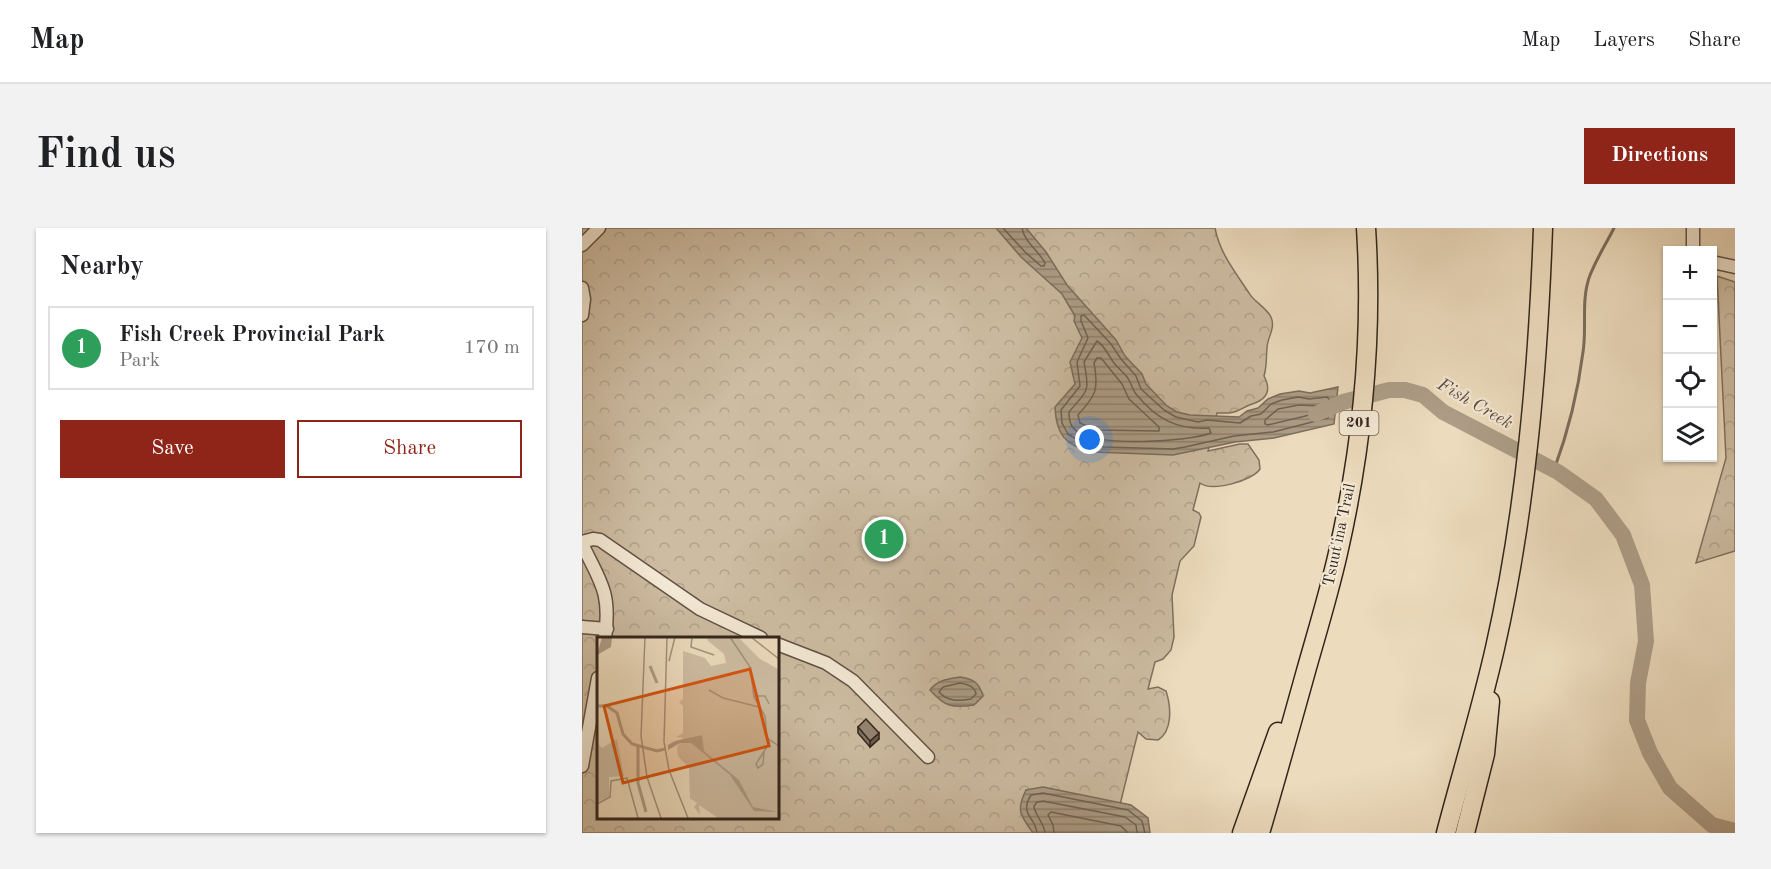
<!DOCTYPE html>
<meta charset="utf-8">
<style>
:root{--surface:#fff;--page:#f2f2f2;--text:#202124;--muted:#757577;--line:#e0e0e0;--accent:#8f2418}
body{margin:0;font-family:"Old Standard TT",serif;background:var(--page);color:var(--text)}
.controls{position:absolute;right:18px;top:18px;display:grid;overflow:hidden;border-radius:0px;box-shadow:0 2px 4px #0004}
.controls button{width:54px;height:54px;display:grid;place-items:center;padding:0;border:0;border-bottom:2px solid var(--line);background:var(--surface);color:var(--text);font:30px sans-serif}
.you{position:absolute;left:508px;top:212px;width:21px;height:21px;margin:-15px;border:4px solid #fff;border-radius:50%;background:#1a73e8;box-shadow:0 0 0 9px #1a73e833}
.badge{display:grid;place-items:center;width:39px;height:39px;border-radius:50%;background:var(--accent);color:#fff;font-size:20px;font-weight:700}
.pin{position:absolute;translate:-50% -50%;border:3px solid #fff;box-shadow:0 2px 6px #0006}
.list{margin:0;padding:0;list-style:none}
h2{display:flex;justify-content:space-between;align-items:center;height:78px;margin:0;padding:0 24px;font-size:26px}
h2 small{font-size:20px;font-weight:400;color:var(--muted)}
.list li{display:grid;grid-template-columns:39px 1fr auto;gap:18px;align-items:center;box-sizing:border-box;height:84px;margin:0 12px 12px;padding:0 12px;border:2px solid var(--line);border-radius:0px}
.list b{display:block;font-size:22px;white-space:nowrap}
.list p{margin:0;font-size:20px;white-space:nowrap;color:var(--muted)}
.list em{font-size:20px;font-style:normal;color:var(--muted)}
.actions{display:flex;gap:12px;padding:18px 24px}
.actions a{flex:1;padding:14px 0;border:2px solid var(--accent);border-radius:0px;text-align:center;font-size:21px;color:var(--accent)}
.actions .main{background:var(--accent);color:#fff}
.icon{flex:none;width:33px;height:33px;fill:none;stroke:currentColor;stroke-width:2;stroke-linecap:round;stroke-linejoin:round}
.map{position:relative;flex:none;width:1153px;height:605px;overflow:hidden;border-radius:0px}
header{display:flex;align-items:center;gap:36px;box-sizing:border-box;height:84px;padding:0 30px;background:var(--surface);border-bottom:2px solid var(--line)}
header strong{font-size:28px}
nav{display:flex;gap:33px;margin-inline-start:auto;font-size:21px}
.intro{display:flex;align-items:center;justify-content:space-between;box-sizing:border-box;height:144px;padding:0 36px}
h1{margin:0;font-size:42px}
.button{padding:15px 27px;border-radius:0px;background:var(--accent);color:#fff;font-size:21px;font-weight:700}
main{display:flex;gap:36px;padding:0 36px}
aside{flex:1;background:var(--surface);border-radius:0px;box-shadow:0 2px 4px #0004}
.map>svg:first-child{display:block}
.forest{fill:url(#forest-crowns);stroke:#807060;stroke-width:1.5;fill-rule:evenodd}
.water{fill:url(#water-rules);stroke:#7c6d5d;stroke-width:1.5}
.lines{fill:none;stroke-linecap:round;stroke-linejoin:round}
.shore{stroke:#706152;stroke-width:1.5}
.stream{stroke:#7c6d5d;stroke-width:3}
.river{stroke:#ad9d87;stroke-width:16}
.minor-casing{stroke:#615245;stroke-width:15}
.highway-casing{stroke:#33251d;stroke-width:21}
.minor{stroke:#f3e8d4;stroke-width:12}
.highway{stroke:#ecdbbd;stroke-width:18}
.wall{fill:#7e7260;stroke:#33251d;stroke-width:1.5}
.shaded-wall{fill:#675c4e;stroke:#33251d;stroke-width:1.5}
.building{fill:#938470;stroke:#33251d;stroke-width:1.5}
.labels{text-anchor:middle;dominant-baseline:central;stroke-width:4.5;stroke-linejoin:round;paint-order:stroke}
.shield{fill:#f3e8d4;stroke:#6d6054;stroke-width:1.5}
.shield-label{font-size:15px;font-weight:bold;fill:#33251d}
.street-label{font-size:16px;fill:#33251d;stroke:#f3e8d4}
.water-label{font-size:18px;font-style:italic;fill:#58493d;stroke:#f3e8d4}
.inset-river{fill:none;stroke:#ad9d87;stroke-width:3}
.inset-road{fill:none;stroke:#a2927d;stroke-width:1.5}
.view{fill:#d6540e;fill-opacity:0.15;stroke:#d6540e;stroke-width:3}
.inset-edge{fill:none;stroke:#33251d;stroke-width:3}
</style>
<header>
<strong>Map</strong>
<nav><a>Map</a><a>Layers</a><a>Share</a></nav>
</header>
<div class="intro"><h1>Find us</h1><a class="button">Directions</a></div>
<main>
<aside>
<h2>Nearby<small></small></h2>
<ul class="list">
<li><span class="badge" style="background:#2e9e5b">1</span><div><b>Fish Creek Provincial Park</b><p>Park</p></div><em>170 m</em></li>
</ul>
<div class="actions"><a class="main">Save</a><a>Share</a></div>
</aside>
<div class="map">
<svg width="1153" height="605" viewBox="0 0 1153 605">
<defs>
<pattern id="forest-crowns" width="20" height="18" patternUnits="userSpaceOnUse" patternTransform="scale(1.5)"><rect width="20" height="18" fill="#cdbca2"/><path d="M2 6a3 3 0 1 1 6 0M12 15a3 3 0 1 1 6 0" fill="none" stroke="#b0a18b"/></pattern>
<pattern id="water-rules" width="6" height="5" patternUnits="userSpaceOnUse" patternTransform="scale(1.5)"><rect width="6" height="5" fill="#ad9d87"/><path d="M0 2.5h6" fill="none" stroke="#8d806e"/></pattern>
</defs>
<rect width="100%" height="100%" fill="#ecdbbd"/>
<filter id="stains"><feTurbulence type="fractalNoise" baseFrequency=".00333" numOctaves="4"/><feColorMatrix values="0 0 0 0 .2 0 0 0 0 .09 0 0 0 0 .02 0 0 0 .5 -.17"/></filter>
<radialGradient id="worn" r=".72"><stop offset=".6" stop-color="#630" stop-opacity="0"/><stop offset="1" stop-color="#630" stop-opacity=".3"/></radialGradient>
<g class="forest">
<path d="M0,0H633C638,26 654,45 667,65C672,74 684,79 689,89C694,100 685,110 685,120C684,130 685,138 682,148C689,161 686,170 673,175C654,181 659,186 635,185L626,223L658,216H666L677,232L678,241C670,253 630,264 618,255L611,282L617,285L619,289L612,318L598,333L590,367L592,409L589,422L581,431L573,434L566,461L576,459L584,463C589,478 591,503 576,512L564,511L556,504L531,605H0ZM16,410H195V588H16Z"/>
<path d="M1135,48L1153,54V323L1114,335L1144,230Z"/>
</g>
<g class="water">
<path d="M414,0H444L464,24L485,57L534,112L543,128L560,146L564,156L585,178L595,184L608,187L657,189L665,183L676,180L686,171L698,166L717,163L728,165L756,159L752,196L692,210L653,214L591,227L511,224C483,218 474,206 473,179L493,156L488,134L500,110L492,93L493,88L480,66L439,29Z"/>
<path d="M378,449C391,451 397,454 401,468L392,477C370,480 363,479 348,462C355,452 366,451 378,449Z"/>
<path d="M461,559L549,577L566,590L568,605H451C438,587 434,582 444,562Z"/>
</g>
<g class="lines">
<g class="shore">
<path d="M421,0L443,24L459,38H462L463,35C457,23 442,14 440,0"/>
<path d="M502,87L529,116L539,131L554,148L559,161L582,182L594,189L616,194L625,192L658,195L669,188L679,186L689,176L700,172L716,169L727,171L745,169L748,172L746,190L691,204L652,208L603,219L591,221L522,219L502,216L486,206L480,195L479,182L498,158L495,134L506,110L499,93V88Z"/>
<path d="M515,113C523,118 526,127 532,135C536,140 541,144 545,149C549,154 550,161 554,166C574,191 595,202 627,200L629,205C605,214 517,219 496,204C488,199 487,192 487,184C506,161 508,165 502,134Z"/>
<path d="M515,130H519L540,156L547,171L577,199V203L514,202L498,195L496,187C514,167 517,162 512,135Z"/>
<path d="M717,177L738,178L740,184L686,197L683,196V192L696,181Z"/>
<path d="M378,455C385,456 393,458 394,466L389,471C377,473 366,474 357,464L361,459Z"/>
<path d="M455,605C453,588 437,587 449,567L461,565L546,582L560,593L563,605"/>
<path d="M463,605C462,594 453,588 452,578L455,574L461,573L543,589L554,597L555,605"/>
<path d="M472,605L471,597L466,587L469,584L539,598L546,605"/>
</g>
<path class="stream" d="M972,242C986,204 996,164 1001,124C1005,100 999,74 1007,50C1013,33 1024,16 1032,0"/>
<path class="river" d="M734,186L761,174L807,162H823L841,167L861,184L976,244L1014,271L1041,307L1060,357L1064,413L1056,455L1055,492L1068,525L1088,560L1130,597L1153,603"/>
<g class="minor-casing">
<g id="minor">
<path d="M1111,0V22"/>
<path d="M0,17L17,0"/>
<path d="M1130,34L1153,39"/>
<path d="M0,60L2,71L0,87"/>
<path d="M0,314L11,311L18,312L118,381L179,410"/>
<path d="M0,316C19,355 29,364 23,410"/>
<path d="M0,399L25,401"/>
<path d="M195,416L244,435L271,453L346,529"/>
<path d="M0,538L16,450"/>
</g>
</g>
<g class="highway-casing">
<g id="highway">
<path d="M660,605L696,504"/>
<path d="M678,605C694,551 709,497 724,443C735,404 747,365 756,325C780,220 791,108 784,0"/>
<path d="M864,605C880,544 899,482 913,420C944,283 956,140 961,0"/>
<path d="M883,605L903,526L908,473"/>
</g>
</g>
<use href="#minor" class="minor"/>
<use href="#highway" class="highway"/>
</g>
<path class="wall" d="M276,499L297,511L288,519L276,505Z"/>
<path class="shaded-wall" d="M297,505V511L288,519V513Z"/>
<path class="building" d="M284,491L297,505L288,513L276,499Z"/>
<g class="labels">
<rect class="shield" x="757.5" y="183" width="39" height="24" rx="4.5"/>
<g class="shield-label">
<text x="777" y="195">201</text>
</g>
<g class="street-label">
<text transform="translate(758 307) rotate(-78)">Tsuut'ina Trail</text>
</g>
<g class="water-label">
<text transform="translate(893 176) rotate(30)">Fish Creek</text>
</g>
</g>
<g transform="translate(15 409)">
<rect width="182" height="182" fill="#ecdbbd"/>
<path d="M112,0H141L163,22L181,32V181H121L102,168L103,178L97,170L100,166L93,161L92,131L81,119L80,110L86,101L79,100L86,96V69L82,65L86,62V14L108,21L114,29L129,26L127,17L110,3ZM20,102L27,139L12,140V160L0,165V106L5,111Z" fill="#cdbca2"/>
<path d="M5,0H15L14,10L0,18ZM105,98L107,114L142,143L156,170L181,175L157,174L133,138L94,106H83L71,113V108L78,104Z" fill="#ad9d87"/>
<path class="inset-river" d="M53,29L60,46M0,69H10L20,76L26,97L35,107L60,114L68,112M41,109V146L49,175"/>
<path class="inset-road" d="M48,0L44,99L50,140L64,181M70,0L67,105L72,133L91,181M95,0L94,10L117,18M133,0L153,30L157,60L168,79L170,101L182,109M154,0L182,22M72,24L78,0M112,53L126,61L162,70M156,59H168L172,67M167,115L166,127L161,131L159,127L164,119L173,105M0,167L13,160L14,144L30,141L41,181"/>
<path class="view" d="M153,32L172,109L26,146L7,69Z"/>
<rect width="182" height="182" class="inset-edge"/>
</g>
<rect width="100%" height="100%" filter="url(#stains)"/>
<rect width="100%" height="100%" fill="url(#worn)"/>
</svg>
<div class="controls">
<button>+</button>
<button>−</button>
<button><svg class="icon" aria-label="locate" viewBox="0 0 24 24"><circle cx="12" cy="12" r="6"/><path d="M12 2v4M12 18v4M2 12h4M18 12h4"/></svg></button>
<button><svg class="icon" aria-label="layers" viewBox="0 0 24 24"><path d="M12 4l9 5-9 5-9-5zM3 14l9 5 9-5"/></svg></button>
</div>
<div class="you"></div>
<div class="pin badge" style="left:302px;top:311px;background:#2e9e5b">1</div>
</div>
</main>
